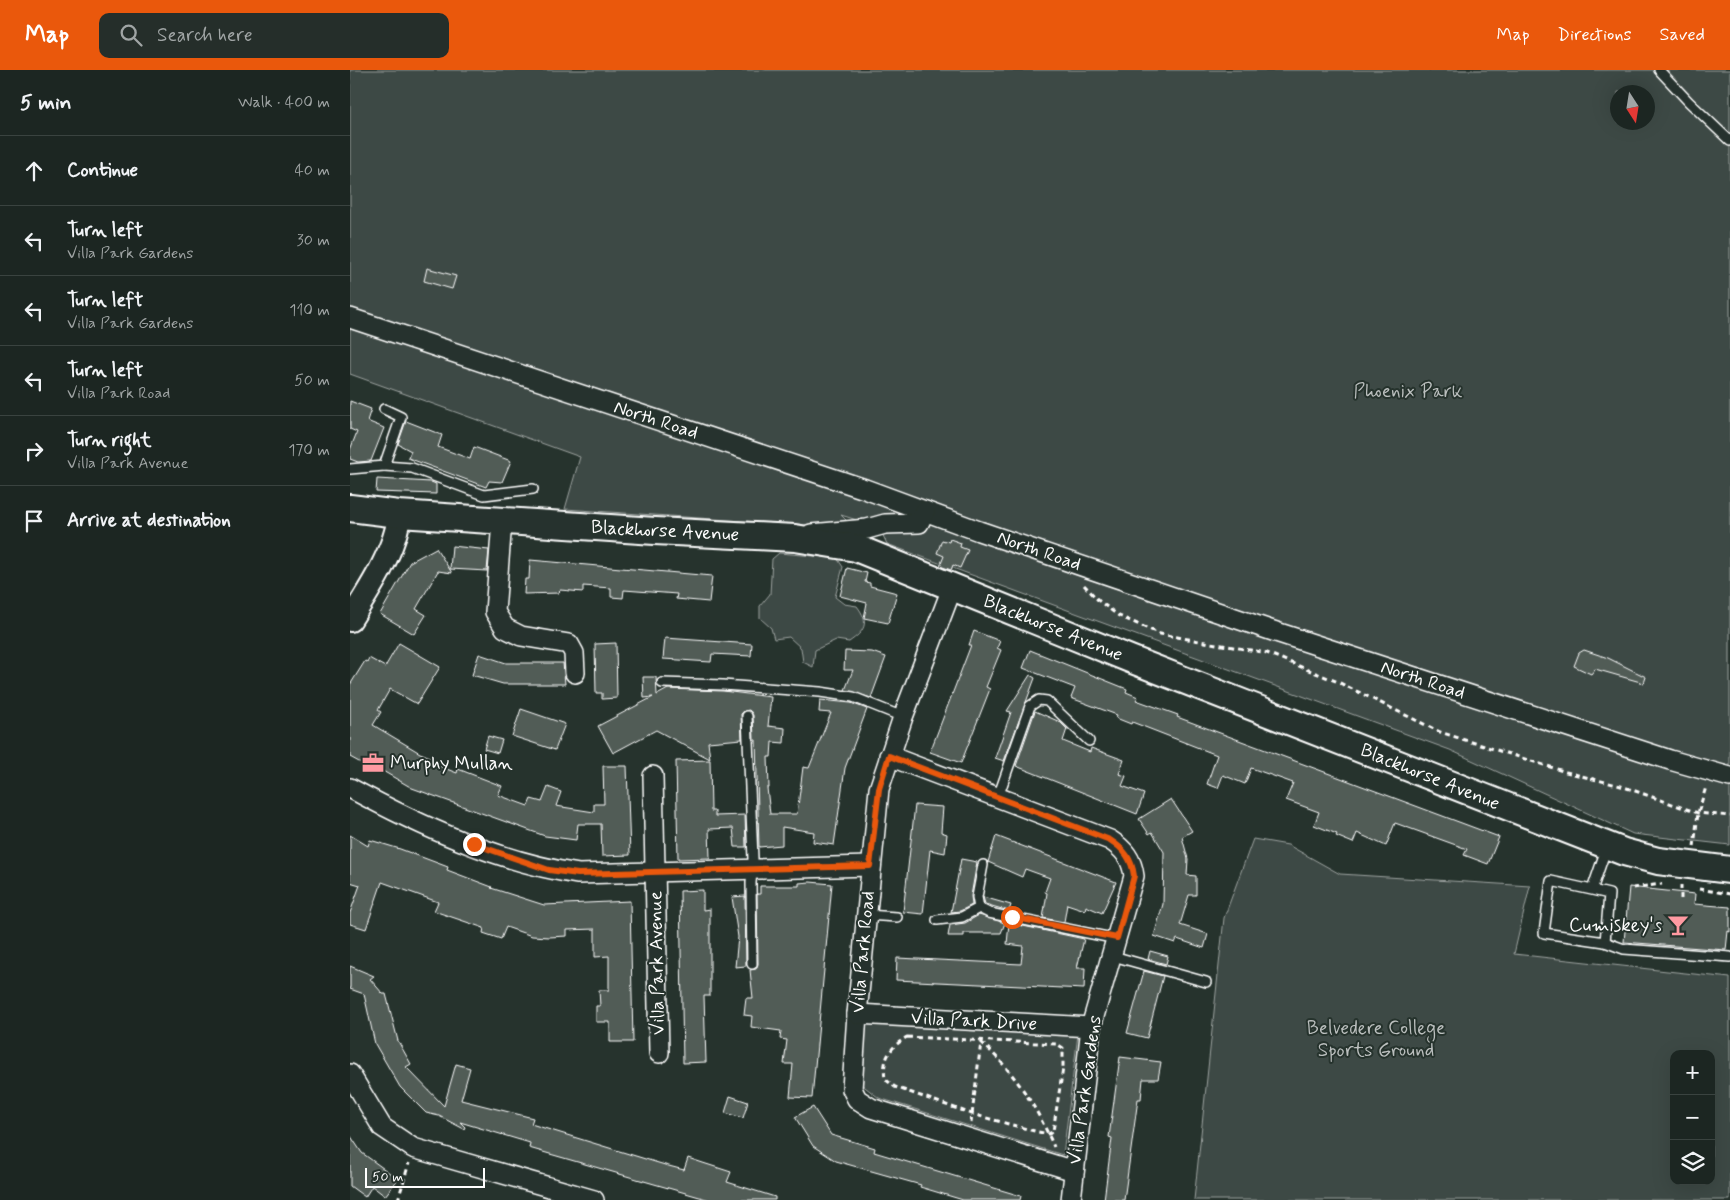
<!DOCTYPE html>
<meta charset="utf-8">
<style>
:root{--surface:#1c2622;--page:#252e2a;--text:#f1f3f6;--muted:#a0a5a5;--line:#3a4340;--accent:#ea580c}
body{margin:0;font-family:Mynerve,sans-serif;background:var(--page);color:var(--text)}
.controls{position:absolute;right:15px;bottom:15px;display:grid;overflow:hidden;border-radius:10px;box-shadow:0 5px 20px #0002}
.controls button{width:45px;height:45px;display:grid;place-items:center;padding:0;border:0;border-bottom:1px solid var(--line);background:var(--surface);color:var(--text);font:25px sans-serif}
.compass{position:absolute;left:1260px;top:15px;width:45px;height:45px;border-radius:50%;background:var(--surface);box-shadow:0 5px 20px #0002;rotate:168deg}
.scale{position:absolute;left:15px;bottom:12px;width:120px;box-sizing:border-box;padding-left:5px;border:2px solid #fff;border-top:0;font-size:14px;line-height:18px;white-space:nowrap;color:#fff;-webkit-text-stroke:4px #26332d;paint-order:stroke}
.stop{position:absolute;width:15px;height:15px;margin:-11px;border:4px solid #ea580c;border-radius:50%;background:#fff}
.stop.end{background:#ea580c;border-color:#fff;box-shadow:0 1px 5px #0008}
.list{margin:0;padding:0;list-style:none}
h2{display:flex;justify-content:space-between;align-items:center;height:65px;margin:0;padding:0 20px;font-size:21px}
h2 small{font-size:16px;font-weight:400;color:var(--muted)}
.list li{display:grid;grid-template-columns:32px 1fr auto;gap:15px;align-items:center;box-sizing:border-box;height:70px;padding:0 20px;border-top:1px solid var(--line)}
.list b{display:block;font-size:19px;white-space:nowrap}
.list p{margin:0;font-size:16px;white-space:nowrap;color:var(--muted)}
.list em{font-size:16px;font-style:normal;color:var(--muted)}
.icon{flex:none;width:28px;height:28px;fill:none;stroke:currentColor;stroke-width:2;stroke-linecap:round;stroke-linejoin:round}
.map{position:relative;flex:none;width:1380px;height:1130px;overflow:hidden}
header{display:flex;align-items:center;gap:30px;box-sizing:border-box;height:70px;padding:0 25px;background:var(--accent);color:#fff}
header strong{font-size:24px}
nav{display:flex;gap:28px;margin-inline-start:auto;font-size:18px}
.search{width:350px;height:45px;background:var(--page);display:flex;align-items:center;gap:12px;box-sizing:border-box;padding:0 18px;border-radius:10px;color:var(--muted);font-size:19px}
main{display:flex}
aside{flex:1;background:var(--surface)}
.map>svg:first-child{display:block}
.green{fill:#3e4944;stroke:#9ea4a2;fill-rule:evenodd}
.building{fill:#515c57;stroke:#fff}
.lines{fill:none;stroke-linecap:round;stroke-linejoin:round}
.service-casing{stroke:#fff;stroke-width:12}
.minor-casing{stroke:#fff;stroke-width:22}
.tertiary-casing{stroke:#fff;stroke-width:26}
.secondary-casing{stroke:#fff;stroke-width:30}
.path{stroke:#fff;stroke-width:3;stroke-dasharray:5 4;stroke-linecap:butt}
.service{stroke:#26332d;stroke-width:9}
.minor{stroke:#26332d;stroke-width:19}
.tertiary{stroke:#26332d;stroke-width:22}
.secondary{stroke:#26332d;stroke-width:26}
.route{stroke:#ea580c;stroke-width:6}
.labels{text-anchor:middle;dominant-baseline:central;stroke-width:4;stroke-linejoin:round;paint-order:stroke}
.park-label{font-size:19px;fill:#bbbfbe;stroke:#26332d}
.street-label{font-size:19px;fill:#fff;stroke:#26332d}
.poi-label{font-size:19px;fill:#fff;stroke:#26332d;text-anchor:start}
</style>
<header>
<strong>Map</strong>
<div class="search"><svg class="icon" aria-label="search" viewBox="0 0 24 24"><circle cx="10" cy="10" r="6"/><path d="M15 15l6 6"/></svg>Search here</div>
<nav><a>Map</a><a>Directions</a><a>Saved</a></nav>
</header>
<main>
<aside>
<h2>5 min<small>Walk · 400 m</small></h2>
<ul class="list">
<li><svg class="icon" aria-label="ahead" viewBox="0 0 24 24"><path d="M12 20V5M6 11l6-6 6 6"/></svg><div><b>Continue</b></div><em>40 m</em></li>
<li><svg class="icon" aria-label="left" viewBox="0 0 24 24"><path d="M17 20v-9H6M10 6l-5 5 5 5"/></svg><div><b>Turn left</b><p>Villa Park Gardens</p></div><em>30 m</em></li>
<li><svg class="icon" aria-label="left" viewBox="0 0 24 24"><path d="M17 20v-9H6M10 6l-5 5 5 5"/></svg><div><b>Turn left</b><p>Villa Park Gardens</p></div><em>110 m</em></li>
<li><svg class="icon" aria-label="left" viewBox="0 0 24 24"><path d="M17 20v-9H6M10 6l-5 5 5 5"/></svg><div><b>Turn left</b><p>Villa Park Road</p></div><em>50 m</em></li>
<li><svg class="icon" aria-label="right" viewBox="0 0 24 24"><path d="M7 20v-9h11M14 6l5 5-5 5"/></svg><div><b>Turn right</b><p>Villa Park Avenue</p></div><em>170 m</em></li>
<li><svg class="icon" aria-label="arrive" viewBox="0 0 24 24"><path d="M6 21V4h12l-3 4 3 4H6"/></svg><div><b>Arrive at destination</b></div></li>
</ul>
</aside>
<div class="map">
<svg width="1380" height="1130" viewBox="0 0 1380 1130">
<rect width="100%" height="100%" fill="#26332d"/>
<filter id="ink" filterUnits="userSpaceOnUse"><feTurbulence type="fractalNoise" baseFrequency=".02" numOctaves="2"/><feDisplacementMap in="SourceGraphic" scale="10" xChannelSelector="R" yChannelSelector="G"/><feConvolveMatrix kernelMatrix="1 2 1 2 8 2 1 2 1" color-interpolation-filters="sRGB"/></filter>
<g filter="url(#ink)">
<g class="green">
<path d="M0,0H1380V775L1283,764L1100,680L537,474L529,457L491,445L499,453L484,461L453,455L215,439L230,387L0,304ZM1268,22H1298V52H1268Z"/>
<path d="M429,483L487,488L493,497L485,527L494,534L507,536C520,553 515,561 499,572L486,570L465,580L463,597L453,592L451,578L439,567L424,569L421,558L410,548V536L420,524L422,489Z"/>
<path d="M903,769L938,775L990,804L1180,816L1164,884L1380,908V1130H844L874,848ZM1324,984H1361V1111H1324Z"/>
<path d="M515,949L728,964L713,1085L529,1028L511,1014Z"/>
</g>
<g class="building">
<path d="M77,198L106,206L102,219L74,211Z"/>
<path d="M0,331L21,339L17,351L34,358L21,391L8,392L0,389V380L7,362L0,359Z"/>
<path d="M56,351L92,365L88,377L120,389L124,377L161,391L152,412L139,411L136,417L58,388L61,381L48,374Z"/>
<path d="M27,409L81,412L86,414V424L26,422Z"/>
<path d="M600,469L611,473L610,477L618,480L610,498L603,495L601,500L590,496L594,486L587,483L592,470L599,472Z"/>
<path d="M102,476L139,480L137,501L100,499Z"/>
<path d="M86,478L102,503L88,501L66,539L76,545L64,564L30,544L60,492Z"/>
<path d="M180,490L362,506L359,532L326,529L327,524L274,520L273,528L261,527V518L233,516V522L210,520L209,523L174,524L175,509H179Z"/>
<path d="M497,498L517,503L515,512L520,513V516L547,523L538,553L514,548L517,533L490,526Z"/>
<path d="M624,561L650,571L647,578L651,580L636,617L640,619L611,693L580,682L621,575H619Z"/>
<path d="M315,568L402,574L401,586L362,584L361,592L313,589Z"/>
<path d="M49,573L90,597L67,634L40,619L28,640L31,642L23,655L70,683L83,688L81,693L107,703L108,699L152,716L148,725L178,736L181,729L192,732L198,717L211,722L206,736L244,742V734H254L253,696H277L280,785L252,786L251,754H228L226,770L195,766L62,718L31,700L29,703L0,687V615L15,591L17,592L19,588L35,597Z"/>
<path d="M266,573L267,628L252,629V623H246L245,574Z"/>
<path d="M680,580L777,619L776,622L788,627L786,630L828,645L827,647L1149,767L1138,794L1114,785L1117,779L1045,753L1036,776L1007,763L1003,773L986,766L987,764L964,755L969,742L936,730L943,713L901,698L895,714L873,705L868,718L857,714L867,685L782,652L781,654L766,648L767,645L721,628L725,618L673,598Z"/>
<path d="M1234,580L1258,588L1296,607L1294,613L1245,599L1241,604L1224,596L1229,583Z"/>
<path d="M495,581L522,582L536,587L521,628L495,620L503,600H494Z"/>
<path d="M129,584L156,593H213L215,614H153L122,605Z"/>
<path d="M680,605L685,608L654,691L645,688L661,642L657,641Z"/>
<path d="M293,607H306L307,625L318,619L373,621L421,627L418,656L435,658L434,673L422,672L421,687H418L419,718H417L420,744H447L453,697L459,698L481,643L469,642L470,630L501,633L517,639L495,698L484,775L463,772L464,762L432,757V775L409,777L406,670H404L403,645L399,640L394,641L391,644L392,669L358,672L360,689L306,660L263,683L248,656L303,627L294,628Z"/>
<path d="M171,639L215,654L205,680L162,666Z"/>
<path d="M685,641L710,652L717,659L713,671L740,682L741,678L774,690L769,704L776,706L772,716L794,724L787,744L666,696Z"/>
<path d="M138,666L152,670L148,683L134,679Z"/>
<path d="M360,690L361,741H365V746L395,745L396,777H385L383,758L359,759L360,788L328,789L326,691Z"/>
<path d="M821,729L842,761L832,767L838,789L837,805L846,806V825H839L830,855L858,864L854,878L827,869L825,873L804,866L813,834L814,782L802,762L799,764L789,749Z"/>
<path d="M565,735L593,737L591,762L597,764L595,783L580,780L573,844L553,842Z"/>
<path d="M0,765L18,776L20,770L50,779L98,797L97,800L142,817L141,818L194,835L280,831L283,972H260V952H246V936H250L249,920H259V886L245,887V859L217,860V866L199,867L182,866L156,857L151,869L133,863L134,858L84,841L88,832L32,812L16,859L0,854V843L10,815L0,812Z"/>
<path d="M646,766L766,812L752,843L736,836L735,840L717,834L714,852L693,848L697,823L695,822L700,808L675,799L672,807L638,792Z"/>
<path d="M611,789L627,792L621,826L622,835L610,841L601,842Z"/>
<path d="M460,812L482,814L462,1028L440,1027L443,994H434L437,970L430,969L431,961L401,957L402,946L394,945L396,928H403L400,900L406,899L408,894L407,824H410V816H449V813Z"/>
<path d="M1279,817L1345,824L1344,834L1380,837V862L1378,861L1376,880L1274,872Z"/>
<path d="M353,820V840L360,839V926H354L356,992L333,993L330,821Z"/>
<path d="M395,826L396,896L385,897L388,867L382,827Z"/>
<path d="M633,827L661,835L659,841L635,834Z"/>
<path d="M629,845L655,853L651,863H614V866H598L600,855L615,853Z"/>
<path d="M659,853L734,869L727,898H735L734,919L546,910L547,888L671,894L673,876L657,874Z"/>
<path d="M800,881L818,886L816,894L798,889Z"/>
<path d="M0,896L24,906L20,909L33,924H36L48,971L61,994L56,997L94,1036L106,994L120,998L111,1030L183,1048L181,1054L315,1095L334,1100L338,1088L353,1093L381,1102L377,1112L425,1127V1130H360L179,1078L180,1073L110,1052L115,1057L114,1059L89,1046L76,1043L50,1017L25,974L14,924L0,919Z"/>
<path d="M794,901L813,906L797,968L777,963Z"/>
<path d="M770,987L811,992L808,1009H793L791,1029H788L774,1130H754L762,1068L759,1067Z"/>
<path d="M380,1026L398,1032L393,1048L375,1043Z"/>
<path d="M463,1037L481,1065L525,1078L524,1082L671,1126L670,1130H613L570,1117L571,1115L486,1091L463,1076L445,1047Z"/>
<path d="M0,1065L12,1083L48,1109L35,1126L22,1116L15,1127L0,1116Z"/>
</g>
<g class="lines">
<g class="service-casing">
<g id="service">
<path d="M1309,0L1339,32L1380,71"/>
<path d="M34,396L62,398L134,425L183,419"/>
<path d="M0,399L34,396L51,347L34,339"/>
<path d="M312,613L373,615L470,622L503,627L553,647"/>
<path d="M397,646L403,789L401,813L402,894"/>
<path d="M648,727L680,636L689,630L697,631L739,671"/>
<path d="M1242,820L1259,824L1255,872L1194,863L1201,811L1242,820L1254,785L1251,777"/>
<path d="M629,838L627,827L633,795"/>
<path d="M516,845L547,847"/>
<path d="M587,850L612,847L629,838L639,843L767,869"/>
<path d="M1255,872L1274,879L1380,887"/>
<path d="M763,886L856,912"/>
</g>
</g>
<g class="minor-casing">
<g id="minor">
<path d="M0,248L515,419L629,461L923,561L1320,690L1380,707"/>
<path d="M152,451L145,542L155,558L171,566L219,574L224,583L225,603"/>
<path d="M461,464L517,459L535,454L569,453L575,441"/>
<path d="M602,518L553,647L529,719L507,944L502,1019L507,1029L521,1038L724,1101"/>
<path d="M539,686L760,770C774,779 782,789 784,806L741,957L721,1130"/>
<path d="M303,706L309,983"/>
<path d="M0,718C70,756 149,792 228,804L520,796"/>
<path d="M507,944L741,957"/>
<path d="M0,1004L32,1057L63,1078L244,1130"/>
</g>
</g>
<g class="tertiary-casing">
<path id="tertiary" d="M0,550C18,522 47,478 49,444"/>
</g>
<g class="secondary-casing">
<path id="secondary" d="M0,438L49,444L305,461L445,468L506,478L780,589L1274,782L1308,791L1380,800"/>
</g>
<g class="path">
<path d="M734,515L749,531L769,546L810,564L917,583L988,612L1090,662L1216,702L1271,716L1348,743L1380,746"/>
<path d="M1344,777L1348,743L1356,717"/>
<path d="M1331,815V833"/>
<path d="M1283,818L1312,814"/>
<path d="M1349,819L1380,824"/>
<path d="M557,967L707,974L713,978V998L703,1061L699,1064L688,1062L622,1044L545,1017L535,1009C532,989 540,977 557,967Z"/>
<path d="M631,972C664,1002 686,1035 704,1077"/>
<path d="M621,1053L631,972"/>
<path d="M48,1130L59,1093"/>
</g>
<use href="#service" class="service"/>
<use href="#minor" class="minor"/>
<use href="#tertiary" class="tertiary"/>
<use href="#secondary" class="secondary"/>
</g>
</g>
<g class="lines" filter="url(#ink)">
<path class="route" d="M124,774L199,800L228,804L520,796L529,719L539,686L760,770C774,779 782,789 784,806L767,868L662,847"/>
</g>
<defs>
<g id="office-bare" transform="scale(1.725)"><path d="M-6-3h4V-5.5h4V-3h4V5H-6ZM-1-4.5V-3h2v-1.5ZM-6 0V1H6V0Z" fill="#ff9aa2" stroke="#26332d" stroke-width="2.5" paint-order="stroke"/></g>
<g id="bar-bare" transform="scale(1.725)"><path d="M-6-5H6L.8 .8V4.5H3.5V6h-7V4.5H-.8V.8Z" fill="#ff9aa2" stroke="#26332d" stroke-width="2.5" paint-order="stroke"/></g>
</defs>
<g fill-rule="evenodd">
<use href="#office-bare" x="23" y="693"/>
<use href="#bar-bare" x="1328" y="855"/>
</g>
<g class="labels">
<g class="park-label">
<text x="1058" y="321">Phoenix Park</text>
<text x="1026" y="958">Belvedere College<tspan x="1026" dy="22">Sports Ground</tspan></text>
</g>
<g class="street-label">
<text transform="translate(306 350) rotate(18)">North Road</text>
<text transform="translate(315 461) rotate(3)">Blackhorse Avenue</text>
<text transform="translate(689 481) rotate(19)">North Road</text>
<text transform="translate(703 558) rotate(22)">Blackhorse Avenue</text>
<text transform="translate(1073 610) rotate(18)">North Road</text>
<text transform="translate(1080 707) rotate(22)">Blackhorse Avenue</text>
<text transform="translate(513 882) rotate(-85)">Villa Park Road</text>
<text transform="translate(307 893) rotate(-91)">Villa Park Avenue</text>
<text transform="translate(624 951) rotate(3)">Villa Park Drive</text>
<text transform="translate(735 1020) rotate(-82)">Villa Park Gardens</text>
</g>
<g class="poi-label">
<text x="40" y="693">Murphy Mullan</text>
<text x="1312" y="855" text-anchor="end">Cumiskey's</text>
</g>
</g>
</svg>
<div class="controls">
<button>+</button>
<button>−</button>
<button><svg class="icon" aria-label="layers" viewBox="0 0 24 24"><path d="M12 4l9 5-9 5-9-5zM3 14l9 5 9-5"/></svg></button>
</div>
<svg class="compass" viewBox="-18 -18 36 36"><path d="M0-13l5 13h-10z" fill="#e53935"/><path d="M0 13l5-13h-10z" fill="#a0a5a5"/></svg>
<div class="scale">50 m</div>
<div class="stop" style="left:662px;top:847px"></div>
<div class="stop end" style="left:124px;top:774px"></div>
</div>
</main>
